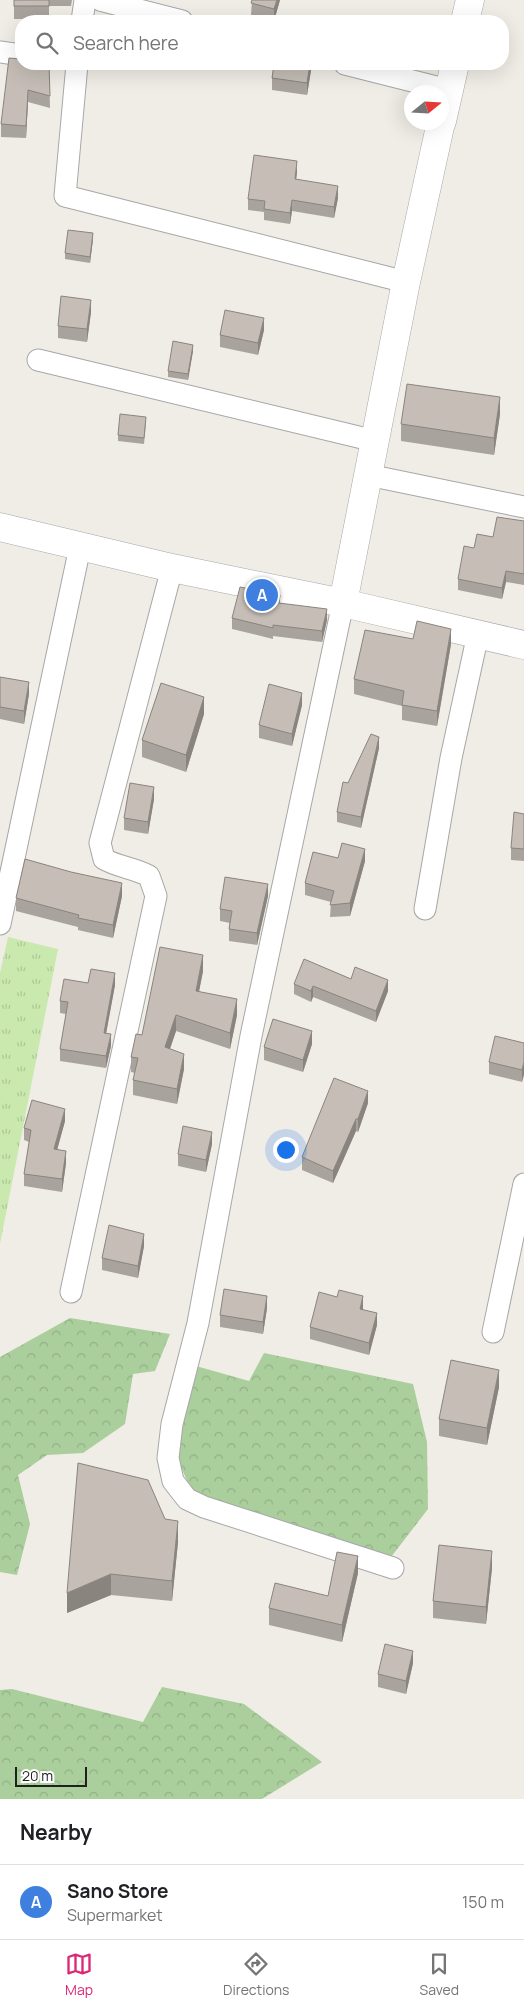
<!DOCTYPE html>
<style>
:root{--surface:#fff;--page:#f2f2f2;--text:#202124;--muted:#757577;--line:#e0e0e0;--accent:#db2777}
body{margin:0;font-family:Manrope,sans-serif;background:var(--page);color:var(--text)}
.compass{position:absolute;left:404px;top:85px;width:45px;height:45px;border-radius:50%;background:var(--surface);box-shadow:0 5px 20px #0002;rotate:72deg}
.scale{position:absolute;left:15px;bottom:12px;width:72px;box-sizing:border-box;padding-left:5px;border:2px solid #202020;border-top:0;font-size:14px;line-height:18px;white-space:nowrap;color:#202020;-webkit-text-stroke:4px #fff;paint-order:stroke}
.you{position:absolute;left:285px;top:1149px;width:18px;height:18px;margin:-12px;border:4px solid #fff;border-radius:50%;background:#1a73e8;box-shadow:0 0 0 8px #1a73e833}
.badge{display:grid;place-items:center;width:32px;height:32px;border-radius:50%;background:var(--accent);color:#fff;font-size:16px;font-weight:700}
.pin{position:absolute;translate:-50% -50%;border:2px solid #fff;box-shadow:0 1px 5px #0006}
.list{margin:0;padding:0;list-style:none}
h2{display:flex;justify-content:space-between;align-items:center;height:65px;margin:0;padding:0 20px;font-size:21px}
h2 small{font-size:16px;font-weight:400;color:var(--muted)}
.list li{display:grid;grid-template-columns:32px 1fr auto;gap:15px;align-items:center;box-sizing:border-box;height:75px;padding:0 20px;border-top:1px solid var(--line)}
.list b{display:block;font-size:19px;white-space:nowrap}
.list p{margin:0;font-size:16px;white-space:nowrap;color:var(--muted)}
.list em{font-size:16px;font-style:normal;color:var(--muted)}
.icon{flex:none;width:28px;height:28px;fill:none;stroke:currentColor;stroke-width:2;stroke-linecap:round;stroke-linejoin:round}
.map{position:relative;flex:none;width:524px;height:1799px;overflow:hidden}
.search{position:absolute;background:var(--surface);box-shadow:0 5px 20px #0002;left:15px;right:15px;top:15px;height:55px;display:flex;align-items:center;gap:12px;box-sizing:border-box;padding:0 18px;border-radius:20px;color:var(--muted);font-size:19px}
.sheet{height:140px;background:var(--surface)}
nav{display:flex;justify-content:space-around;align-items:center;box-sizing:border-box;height:70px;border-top:1px solid var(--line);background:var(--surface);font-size:14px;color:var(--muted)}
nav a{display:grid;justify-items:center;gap:2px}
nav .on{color:var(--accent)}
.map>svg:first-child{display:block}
.grass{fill:url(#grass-tufts)}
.forest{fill:url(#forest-crowns)}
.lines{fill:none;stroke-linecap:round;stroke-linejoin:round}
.minor-casing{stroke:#a7a7a7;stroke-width:23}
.tertiary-casing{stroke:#a7a7a7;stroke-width:29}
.minor{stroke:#fff;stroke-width:21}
.tertiary{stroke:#fff;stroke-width:28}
.wall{fill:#a9a39d}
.shaded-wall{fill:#8a847f}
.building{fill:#c5bdb6;stroke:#8a847f}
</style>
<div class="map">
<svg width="524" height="1799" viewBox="0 0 524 1799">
<defs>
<pattern id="grass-tufts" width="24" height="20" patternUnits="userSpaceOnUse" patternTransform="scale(1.25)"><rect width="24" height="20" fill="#cae9ae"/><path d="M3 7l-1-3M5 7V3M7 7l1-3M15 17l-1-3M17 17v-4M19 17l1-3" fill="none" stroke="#adc895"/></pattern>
<pattern id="forest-crowns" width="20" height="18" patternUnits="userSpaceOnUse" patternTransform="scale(1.25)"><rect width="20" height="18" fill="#aace9c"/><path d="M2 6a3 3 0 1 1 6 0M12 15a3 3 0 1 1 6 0" fill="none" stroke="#92b186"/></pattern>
</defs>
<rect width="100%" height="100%" fill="#f0ede6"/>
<path class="grass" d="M8,937L58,949L0,1244V973Z"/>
<g class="forest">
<path d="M70,1318L170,1334L155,1371L133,1374L125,1424L83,1453L47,1455L18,1475L30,1524L17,1575L0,1572V1357Z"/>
<path d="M264,1353L413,1384L427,1442L428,1509L391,1557L223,1503L191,1490L176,1455L196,1366L249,1381Z"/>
<path d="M162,1687L244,1704L322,1762L262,1799H0V1690L12,1689L143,1722Z"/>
</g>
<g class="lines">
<g class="minor-casing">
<g id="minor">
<path d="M100,0L182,21"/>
<path d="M82,21L85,0"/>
<path d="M0,52L21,55"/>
<path d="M77,64L65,196L406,282"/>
<path d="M345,64L448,90"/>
<path d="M38,360L375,441"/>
<path d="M368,475L524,507"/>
<path d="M343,603L251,1036L198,1323L172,1424L168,1458L173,1481L187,1499L204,1507L393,1568"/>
<path d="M425,909L451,758L478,634"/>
<path d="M0,924L80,547"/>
<path d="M71,1292L156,896L149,876C134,868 118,867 104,859L100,843L172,568"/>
<path d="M493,1332L524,1184"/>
</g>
</g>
<g class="tertiary-casing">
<g id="tertiary">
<path d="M465,21L470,0"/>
<path d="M442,121L455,64"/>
<path d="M0,527L172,568L343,603L524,645"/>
<path d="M343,603L406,282L441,122"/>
</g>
</g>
<use href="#minor" class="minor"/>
<use href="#tertiary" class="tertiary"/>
</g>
<g class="wall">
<path d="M14,0H72L71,6H49V19H14Z"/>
<path d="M252,0H280L274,21L251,15Z"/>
<path d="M49,64L50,108L28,102L26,138L1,137V124Z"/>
<path d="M274,64H312L307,95L272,90V78Z"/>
<path d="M297,172L296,179L338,198L334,218L292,211L290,224L264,220V212L248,210V199Z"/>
<path d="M93,239L90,263L65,259V253Z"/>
<path d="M91,312L87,342L58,338V326Z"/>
<path d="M264,330L258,355L220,347V335Z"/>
<path d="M193,351L188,380L168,377V371Z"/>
<path d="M500,414L494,455L401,441V424Z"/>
<path d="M146,423L144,444L118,441V435Z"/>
<path d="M524,521V585L506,582L502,599L458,590V579L474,548Z"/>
<path d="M280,603L327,620L322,642L273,636V639L232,629V618Z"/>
<path d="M413,639L451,644L437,726L402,720V706L354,694V679Z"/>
<path d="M0,677L29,694L24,724L0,719Z"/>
<path d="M302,705L292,746L259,738V725Z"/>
<path d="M204,714L186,772L142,757V740Z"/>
<path d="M379,748L361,828L337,822V812L348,783Z"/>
<path d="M154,799L148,834L124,830V818Z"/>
<path d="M524,814V861L511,860V848Z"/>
<path d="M338,858L365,861L350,916L330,917L331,902L305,895V883Z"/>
<path d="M122,896L113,938L78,930V927L16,911V898Z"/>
<path d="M268,896L257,945L229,941V929L230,923L220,921V909Z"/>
<path d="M203,971L199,991L237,1015L230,1049L176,1031L170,1049L184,1069L177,1104L133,1095V1080L135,1073L131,1072V1057L142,1035Z"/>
<path d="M351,979L388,991L376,1022L313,997L311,1002L294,994V984Z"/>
<path d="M88,983L115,985L106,1033L111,1046L106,1068L60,1061V1049L66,1014L60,1013V1001Z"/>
<path d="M524,1043L522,1082L489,1074V1062Z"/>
<path d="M312,1044L303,1072L264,1060V1047Z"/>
<path d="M368,1103L358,1132L356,1131L333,1183L302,1170V1157Z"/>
<path d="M65,1121L57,1150L66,1163L62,1192L24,1186V1174L29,1142L24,1140V1128Z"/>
<path d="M212,1144L206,1172L178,1166V1154Z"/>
<path d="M144,1246L138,1278L102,1270V1258Z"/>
<path d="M267,1308L263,1334L220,1327V1315Z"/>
<path d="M363,1309L377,1325L369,1355L310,1339V1327Z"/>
<path d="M499,1387L487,1445L439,1436V1419Z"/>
<path d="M165,1519L178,1542L172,1601L111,1595L67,1613Z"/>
<path d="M492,1568L486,1624L433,1618V1601Z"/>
<path d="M358,1573L342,1642L269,1625V1608L328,1596Z"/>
<path d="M413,1663L406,1694L378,1687V1674Z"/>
</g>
<g class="shaded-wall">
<path d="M277,0H280L274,21V9Z"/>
<path d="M310,64H312L307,95V83Z"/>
<path d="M28,90V102L26,138V126Z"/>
<path d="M297,161V172L295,190V179Z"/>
<path d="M338,186V198L334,218V207Z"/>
<path d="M292,200V211L290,224V213Z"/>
<path d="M93,233V239L90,263V257Z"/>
<path d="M91,300V312L87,342V329Z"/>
<path d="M264,318V330L258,355V343Z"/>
<path d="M193,345V351L188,380V374Z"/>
<path d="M500,397V414L494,455V438Z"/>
<path d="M506,571V582L502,599V588Z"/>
<path d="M327,609V620L322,642V631Z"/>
<path d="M451,629V644L437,726V711Z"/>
<path d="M29,682V694L24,724V711Z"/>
<path d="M302,693V705L292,746V734Z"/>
<path d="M204,697V714L186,772V755Z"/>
<path d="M379,737V748L361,828V817Z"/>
<path d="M154,787V799L148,834V822Z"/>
<path d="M365,849V861L350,916V903Z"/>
<path d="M122,883V896L113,938V925Z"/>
<path d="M268,884V896L257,945V933Z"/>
<path d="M203,955V971L196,1007V991Z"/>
<path d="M115,973V985L104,1045V1033Z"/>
<path d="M388,980V991L376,1022V1011Z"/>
<path d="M313,986V997L311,1002V991Z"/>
<path d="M237,999V1015L230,1049V1033Z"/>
<path d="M176,1015V1031L165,1063V1047Z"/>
<path d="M312,1031V1044L303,1072V1060Z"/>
<path d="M111,1034V1046L106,1068V1056Z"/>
<path d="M184,1054V1069L177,1104V1089Z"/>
<path d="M524,1062V1075L522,1082V1070Z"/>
<path d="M368,1091V1103L358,1132V1119Z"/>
<path d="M65,1109V1121L54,1161V1149Z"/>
<path d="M356,1119V1131L333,1183V1171Z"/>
<path d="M212,1132V1144L206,1172V1160Z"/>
<path d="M66,1151V1163L62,1192V1179Z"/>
<path d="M144,1234V1246L138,1278V1266Z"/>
<path d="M267,1296V1308L263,1334V1322Z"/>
<path d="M363,1296V1309L360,1321V1309Z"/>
<path d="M377,1313V1325L369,1355V1343Z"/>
<path d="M499,1370V1387L487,1445V1428Z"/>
<path d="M178,1521V1542L172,1601V1581Z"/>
<path d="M492,1551V1568L486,1624V1607Z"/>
<path d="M358,1556V1573L342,1642V1625Z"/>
<path d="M111,1574V1595L67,1613V1593Z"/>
<path d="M413,1651V1663L406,1694V1681Z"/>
</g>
<g class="building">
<rect x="14" y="0" width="35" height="6"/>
<path d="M252,0H277L274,9L251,3Z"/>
<path d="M9,58L21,59V64H49L50,96L28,90L26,126L1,124Z"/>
<path d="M274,64H310L307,83L272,78Z"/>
<path d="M254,155L297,161L295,179L338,186L334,207L292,200L290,213L264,209L265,201L248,199Z"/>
<path d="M68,230L93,233L90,257L65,253Z"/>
<path d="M61,296L91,300L87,329L58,326Z"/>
<path d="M225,310L264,318L258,343L220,335Z"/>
<path d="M173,341L193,345L188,374L168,371Z"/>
<path d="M407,384L500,397L494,438L401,424Z"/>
<path d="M120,414L146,417L144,438L118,435Z"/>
<path d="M497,517L524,521V574L506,571L502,588L458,579L464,546L474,548L477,534L493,537Z"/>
<path d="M240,587L280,595L279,603L327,609L322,631L273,625V628L232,618Z"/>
<path d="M417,621L451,629L437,711L402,705L404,691L354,679L365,630L413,639Z"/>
<path d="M0,677L29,682L24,711L0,707Z"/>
<path d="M161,683L204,697L186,755L142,740Z"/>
<path d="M269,684L302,693L292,734L259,725Z"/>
<path d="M371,734L379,737L361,817L337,812L343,782L348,783Z"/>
<path d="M130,783L154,787L148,822L124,818Z"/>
<path d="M514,812L524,814V849L511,848Z"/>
<path d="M342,843L365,849L350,903L330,905L334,891L305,883L313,852L338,858Z"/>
<path d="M25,859L71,872L122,883L113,925L78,918L79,915L16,898Z"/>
<path d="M225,877L268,884L257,933L229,929L232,911L220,909Z"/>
<path d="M160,947L203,955L196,991L237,999L230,1033L176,1015L165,1047L184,1054L177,1089L133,1080L138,1058L131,1057L136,1034L142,1035Z"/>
<path d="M304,959L351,979L355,967L388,980L376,1011L313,986L311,991L294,984Z"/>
<path d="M91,969L115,973L104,1033L111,1034L106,1056L60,1049L68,1002L60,1001L64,979L88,983Z"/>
<path d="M273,1019L312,1031L303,1060L264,1047Z"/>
<path d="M495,1036L524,1043V1062L522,1070L489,1062Z"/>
<path d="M334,1078L368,1091L358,1119H356L333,1171L302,1157Z"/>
<path d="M32,1100L65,1109L54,1149L66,1151L62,1179L24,1174L31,1130L24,1128Z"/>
<path d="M183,1126L212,1132L206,1160L178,1154Z"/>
<path d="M109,1225L144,1234L138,1266L102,1258Z"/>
<path d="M224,1289L267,1296L263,1322L220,1315Z"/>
<path d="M339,1290L363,1296L360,1309L377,1313L369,1343L310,1327L319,1292L337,1297Z"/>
<path d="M451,1360L499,1370L487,1428L439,1419Z"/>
<path d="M78,1463L148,1480L165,1519L178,1521L172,1581L111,1574L67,1593Z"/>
<path d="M439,1545L492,1551L486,1607L433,1601Z"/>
<path d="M337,1552L358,1556L342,1625L269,1608L275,1583L328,1596Z"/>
<path d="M385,1644L413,1651L406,1681L378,1674Z"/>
</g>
</svg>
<svg class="compass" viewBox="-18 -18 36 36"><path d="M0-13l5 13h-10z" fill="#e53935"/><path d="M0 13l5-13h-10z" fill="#757577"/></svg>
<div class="scale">20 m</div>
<div class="you"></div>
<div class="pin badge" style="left:262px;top:595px;background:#3f7fe0">A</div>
<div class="search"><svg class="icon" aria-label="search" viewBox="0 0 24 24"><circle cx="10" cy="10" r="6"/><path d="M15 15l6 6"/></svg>Search here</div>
</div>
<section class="sheet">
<h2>Nearby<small></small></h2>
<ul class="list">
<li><span class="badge" style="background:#3f7fe0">A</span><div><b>Sano Store</b><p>Supermarket</p></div><em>150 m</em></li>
</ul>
</section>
<nav>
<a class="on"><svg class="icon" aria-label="map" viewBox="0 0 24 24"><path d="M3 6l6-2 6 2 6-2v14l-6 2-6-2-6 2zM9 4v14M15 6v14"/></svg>Map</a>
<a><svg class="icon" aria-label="directions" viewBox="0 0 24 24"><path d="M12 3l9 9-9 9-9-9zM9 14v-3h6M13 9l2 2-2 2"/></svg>Directions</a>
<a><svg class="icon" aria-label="saved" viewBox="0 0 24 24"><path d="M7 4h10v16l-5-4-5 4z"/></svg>Saved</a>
</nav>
